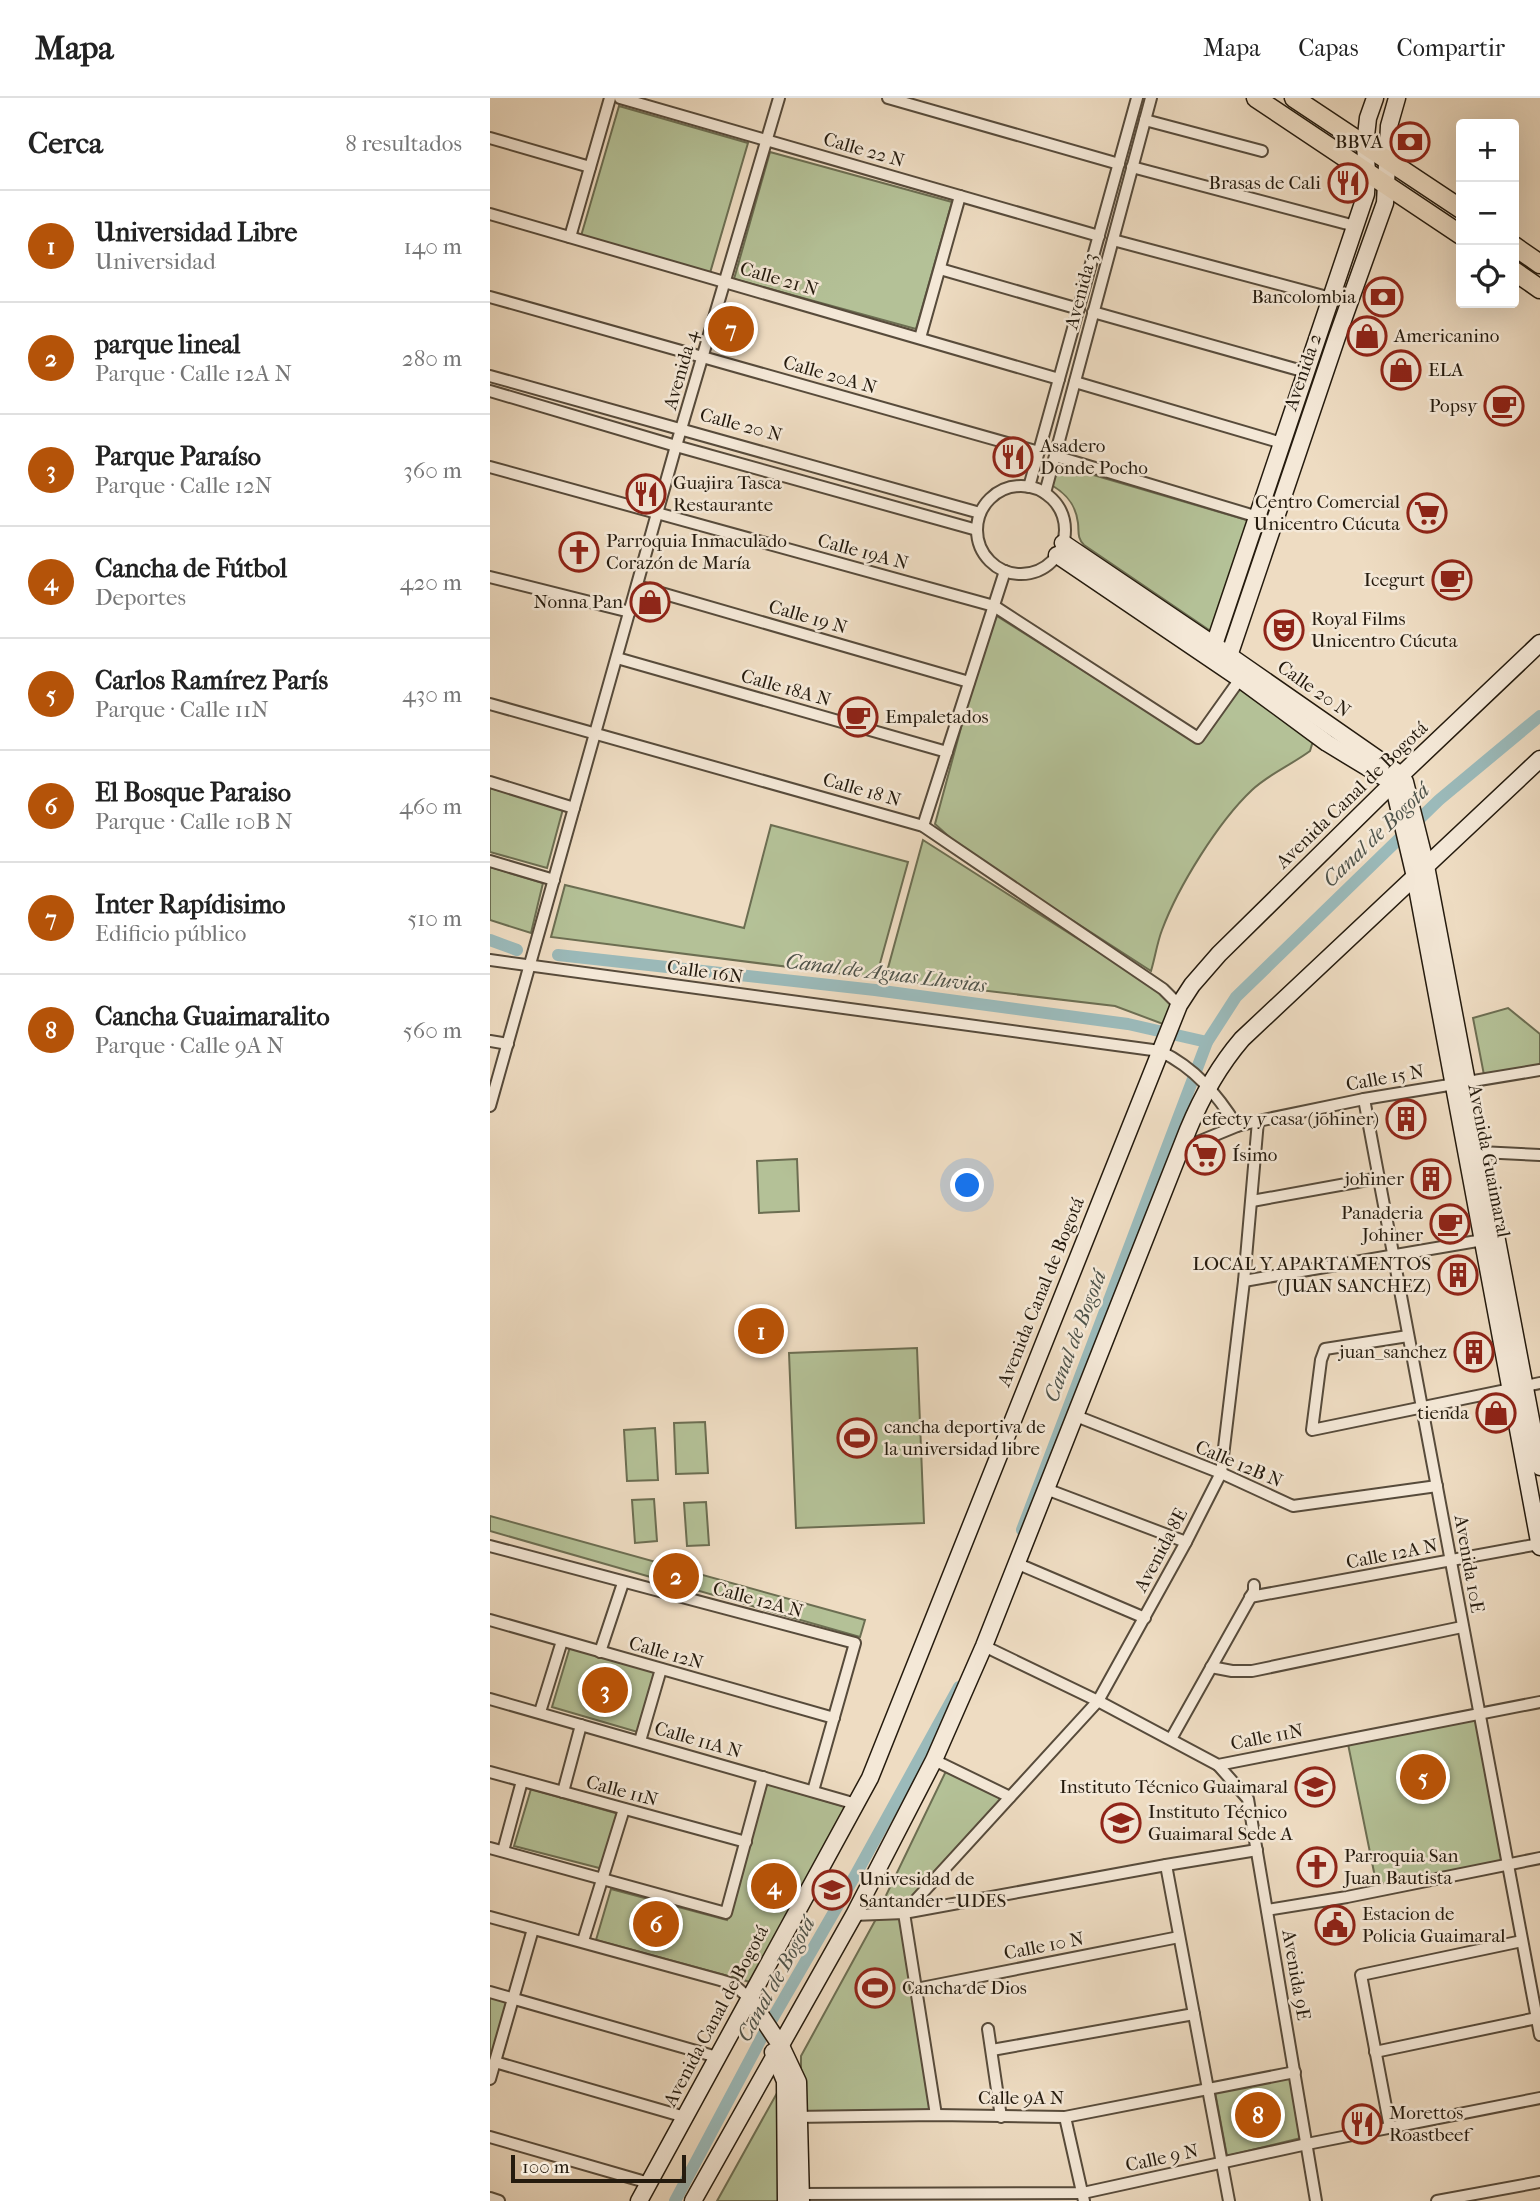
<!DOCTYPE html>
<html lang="es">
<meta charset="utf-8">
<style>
:root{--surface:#fff;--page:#f2f2f2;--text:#222;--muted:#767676;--line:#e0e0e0;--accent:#b45309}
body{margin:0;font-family:"IM FELL French Canon",serif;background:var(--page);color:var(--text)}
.controls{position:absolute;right:21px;top:21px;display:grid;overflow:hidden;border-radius:7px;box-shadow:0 7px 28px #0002}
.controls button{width:63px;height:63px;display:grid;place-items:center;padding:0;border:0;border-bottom:2px solid var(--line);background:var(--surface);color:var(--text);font:35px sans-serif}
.scale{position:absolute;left:21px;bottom:18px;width:175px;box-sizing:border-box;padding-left:7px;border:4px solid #251b0e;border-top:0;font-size:19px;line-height:24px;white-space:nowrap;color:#251b0e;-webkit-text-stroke:5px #f4e8d7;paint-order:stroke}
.you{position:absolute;left:478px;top:1088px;width:24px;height:24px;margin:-18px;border:5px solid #fff;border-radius:50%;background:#1a73e8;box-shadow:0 0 0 10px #1a73e833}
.badge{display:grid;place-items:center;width:46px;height:46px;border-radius:50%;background:var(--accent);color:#fff;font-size:23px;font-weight:700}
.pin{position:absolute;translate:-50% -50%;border:4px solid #fff;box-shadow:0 2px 7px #0006}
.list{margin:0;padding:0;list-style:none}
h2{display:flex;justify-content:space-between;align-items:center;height:91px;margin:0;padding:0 28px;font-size:30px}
h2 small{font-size:23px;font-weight:400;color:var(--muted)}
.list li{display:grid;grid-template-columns:46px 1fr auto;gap:21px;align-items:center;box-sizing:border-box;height:112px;padding:0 28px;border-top:2px solid var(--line)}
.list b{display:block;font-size:26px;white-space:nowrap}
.list p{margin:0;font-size:23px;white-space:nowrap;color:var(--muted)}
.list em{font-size:23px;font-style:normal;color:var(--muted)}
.icon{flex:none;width:38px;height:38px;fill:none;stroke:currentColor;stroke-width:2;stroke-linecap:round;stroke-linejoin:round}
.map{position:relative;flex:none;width:1050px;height:2103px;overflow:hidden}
header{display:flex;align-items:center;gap:42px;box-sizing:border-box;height:98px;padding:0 35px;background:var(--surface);border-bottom:2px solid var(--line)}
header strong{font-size:33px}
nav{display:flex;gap:38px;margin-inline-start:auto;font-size:24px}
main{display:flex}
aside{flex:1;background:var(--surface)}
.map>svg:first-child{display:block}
.green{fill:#b4c197;stroke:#6c6e52;stroke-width:2}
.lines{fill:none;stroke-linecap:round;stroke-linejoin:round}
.canal{stroke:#9bbaba;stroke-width:12}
.street-casing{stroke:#574b3b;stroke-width:14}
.secondary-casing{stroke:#251b0e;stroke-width:19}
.primary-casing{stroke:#251b0e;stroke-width:21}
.street{stroke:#f4e8d7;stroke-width:10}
.secondary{stroke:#f4e8d7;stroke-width:16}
.primary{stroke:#eedcc2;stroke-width:18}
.labels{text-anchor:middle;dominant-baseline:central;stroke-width:5;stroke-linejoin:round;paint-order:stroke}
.poi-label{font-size:19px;fill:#251b0e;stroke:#f4e8d7;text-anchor:start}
.street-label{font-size:19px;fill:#251b0e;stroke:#f4e8d7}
.water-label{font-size:21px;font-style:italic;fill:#4e534a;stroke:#f4e8d7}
</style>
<header>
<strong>Mapa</strong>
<nav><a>Mapa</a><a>Capas</a><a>Compartir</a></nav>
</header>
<main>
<aside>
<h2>Cerca<small>8 resultados</small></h2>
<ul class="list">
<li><span class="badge">1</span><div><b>Universidad Libre</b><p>Universidad</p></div><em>140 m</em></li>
<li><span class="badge">2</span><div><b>parque lineal</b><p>Parque · Calle 12A N</p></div><em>280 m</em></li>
<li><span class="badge">3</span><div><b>Parque Paraíso</b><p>Parque · Calle 12N</p></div><em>360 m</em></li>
<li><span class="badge">4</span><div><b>Cancha de Fútbol</b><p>Deportes</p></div><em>420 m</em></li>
<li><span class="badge">5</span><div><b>Carlos Ramírez París</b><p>Parque · Calle 11N</p></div><em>430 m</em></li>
<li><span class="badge">6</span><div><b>El Bosque Paraiso</b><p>Parque · Calle 10B N</p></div><em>460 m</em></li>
<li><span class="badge">7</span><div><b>Inter Rapídisimo</b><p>Edificio público</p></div><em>510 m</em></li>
<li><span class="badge">8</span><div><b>Cancha Guaimaralito</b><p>Parque · Calle 9A N</p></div><em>560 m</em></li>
</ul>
</aside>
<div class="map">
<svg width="1050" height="2103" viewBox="0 0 1050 2103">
<rect width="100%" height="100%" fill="#eedcc2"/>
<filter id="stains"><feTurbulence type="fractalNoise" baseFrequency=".00286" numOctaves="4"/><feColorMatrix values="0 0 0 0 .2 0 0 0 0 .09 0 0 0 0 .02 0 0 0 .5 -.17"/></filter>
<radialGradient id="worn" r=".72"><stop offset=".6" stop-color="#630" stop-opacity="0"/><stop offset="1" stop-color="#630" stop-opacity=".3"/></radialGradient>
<g class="green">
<path d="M129,8L258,45L220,175L91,138Z"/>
<path d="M280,54L462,104L426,231L244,181Z"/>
<path d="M566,366L760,423L722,534L594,447C587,440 589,434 588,425C586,408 578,397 563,388V377Z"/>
<path d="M502,515L708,645L750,586L823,643L820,653C801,667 779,676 762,692C728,724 688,789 672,832C667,845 665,860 661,873L475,753L445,726Z"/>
<path d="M0,690L73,711L57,770L0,754Z"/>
<path d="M281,727L418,764L386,880L61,839L75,787L254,830Z"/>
<path d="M433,742L673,895L681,902V910L673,926L625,908L395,881Z"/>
<path d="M0,769L53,785L41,835L0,822Z"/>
<path d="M1018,910L1050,936V969L994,977L983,920Z"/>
<path d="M307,1061L309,1113L269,1115L267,1063Z"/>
<path d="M427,1250L434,1425L306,1430L299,1255Z"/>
<path d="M215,1324L218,1375L186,1376L184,1325Z"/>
<path d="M165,1330L168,1382L137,1383L134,1332Z"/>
<path d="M164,1401L167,1443L145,1445L142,1402Z"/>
<path d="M216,1404L219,1447L197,1448L194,1405Z"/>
<path d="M0,1418L375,1522L370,1539L0,1433Z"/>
<path d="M80,1549L168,1575L151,1635L62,1609Z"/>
<path d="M988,1619L1018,1763L887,1789L858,1646Z"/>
<path d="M457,1671L513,1699L413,1811L388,1814Z"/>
<path d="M277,1686L356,1709L271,1887L106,1842L121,1791L237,1822Z"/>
<path d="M41,1691L129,1716L113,1771L24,1748Z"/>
<path d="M411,1820L442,2014L311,2013V1958L386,1821Z"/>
<path d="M0,1898L22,1903L0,1975Z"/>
<path d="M800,1979L811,2040L737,2058L725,1994Z"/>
<path d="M287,1995L291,2103H227Z"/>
</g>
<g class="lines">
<g class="canal">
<path d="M0,842L27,852"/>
<path d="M68,857L385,892L638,926L717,944"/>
<path d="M532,1432L717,944L746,899L949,702L1050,618"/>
<path d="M185,2103L273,1937L366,1776L469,1589"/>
</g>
<g class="street-casing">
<g id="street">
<path d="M130,0L609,138"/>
<path d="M398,0L629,66"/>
<path d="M655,22L772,53"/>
<path d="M0,40L100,69"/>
<path d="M642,69L865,128"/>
<path d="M0,116L569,281"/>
<path d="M80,139L120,0"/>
<path d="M623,142L841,200"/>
<path d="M450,171L589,211"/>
<path d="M0,199L549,354"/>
<path d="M603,214L816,274"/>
<path d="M430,240L470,98"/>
<path d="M0,278L490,415"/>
<path d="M585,284L792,345"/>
<path d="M0,293L186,348L487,432"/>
<path d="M565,358L768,419"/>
<path d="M0,369L504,508L708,640L750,581"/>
<circle cx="531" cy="432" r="44"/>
<path d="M539,389L647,0"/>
<path d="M555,395L661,0"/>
<path d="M0,479L140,514"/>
<path d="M147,488L479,584"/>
<path d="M127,560L457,654"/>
<path d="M0,606L433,728L673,891L689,907"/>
<path d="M0,684L84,710"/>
<path d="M433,728L515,473"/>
<path d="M0,763L64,782"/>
<path d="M0,862L670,953C705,970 727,996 747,1028"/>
<path d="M0,943L18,946"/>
<path d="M874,1001L1050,1937"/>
<path d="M0,1008L186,348L289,0"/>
<path d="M691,1051L747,1028L768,1023L874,1001L1050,972"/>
<path d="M990,1054L1050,1057"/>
<path d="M762,1103L889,1080"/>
<path d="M754,1183L993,1142"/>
<path d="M918,1238L835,1251L831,1262L822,1332L1050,1285"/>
<path d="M586,1318L731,1375L803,1408L947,1388"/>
<path d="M556,1391L696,1444"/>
<path d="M0,1448L365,1545L323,1693"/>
<path d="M526,1465L655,1520"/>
<path d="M760,1499L1049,1446"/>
<path d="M0,1522L344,1620"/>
<path d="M494,1548L608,1603L728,1667L1050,1604"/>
<path d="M110,1554L133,1485"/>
<path d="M721,1569L742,1573H762L972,1529"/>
<path d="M0,1601L366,1706"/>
<path d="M50,1614L72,1543"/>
<path d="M681,1641L764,1493V1487"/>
<path d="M150,1643L171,1571"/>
<path d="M444,1662L520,1699"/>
<path d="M728,1667L758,1701L826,2103"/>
<path d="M0,1674L256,1744"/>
<path d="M73,1694L91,1627"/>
<path d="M0,1750L236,1815L273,1679"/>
<path d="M13,1753L32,1683"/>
<path d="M676,1767L739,2103"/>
<path d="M777,1812L857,1799L1050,1760"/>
<path d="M364,1817L414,1815L676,1767L767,1752"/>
<path d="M0,1819L230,1882L243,1886L259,1900"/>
<path d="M93,1843L134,1711"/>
<path d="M426,1891L689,1839"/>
<path d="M0,1894L227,1959"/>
<path d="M498,1931L511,2019"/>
<path d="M502,1952L704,1916"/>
<path d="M885,1954L1047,1920"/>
<path d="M5,1964L195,2019"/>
<path d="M0,1981L43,1831"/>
<path d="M446,2017L414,1815L608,1603L696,1444L731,1375L754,1183L768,1023"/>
<path d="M303,2019L446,2017L575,2019L805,1974"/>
<path d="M575,2019L594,2103"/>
<path d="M900,2030L871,1877L1032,1843"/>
<path d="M0,2039L159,2085"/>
<path d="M307,2096L593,2095L817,2046L1050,2000"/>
<path d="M0,2100L9,2103"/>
<path d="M947,2103L1050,2084"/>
</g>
</g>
<g class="secondary-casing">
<g id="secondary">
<path d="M573,445L724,547L911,677L915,684L936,768L1050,1369"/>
<path d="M567,457L750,581L837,645L903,685L925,779L1050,1449"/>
<path d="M724,547L876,96L877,74L875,47L878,20L885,0"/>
<path d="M739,558L847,239L895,105L899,28L907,0"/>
<path d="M259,1900L291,1948L308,1984L311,2103"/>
<path d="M283,1954L295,1983L296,2103"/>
<path d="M149,2103L380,1680L689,907L702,887L729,856L911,677L1050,545"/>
<path d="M203,2103L364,1817L444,1662L494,1548L698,1032C712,998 728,969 752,941L1050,661"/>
</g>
</g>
<g class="primary-casing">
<g id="primary">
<path d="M766,0L971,137"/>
<path d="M804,0L971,111"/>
<path d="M1024,148L1050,166"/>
<path d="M1024,173L1050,191"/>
</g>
</g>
<use href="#street" class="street"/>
<use href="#secondary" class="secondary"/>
<use href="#primary" class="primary"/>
</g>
<defs>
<g id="bank-ring" transform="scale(2.0125)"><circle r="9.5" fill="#f4e8d7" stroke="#8f2418" stroke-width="1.5"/><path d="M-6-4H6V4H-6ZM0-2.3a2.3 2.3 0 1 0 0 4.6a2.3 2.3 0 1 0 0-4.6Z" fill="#8f2418"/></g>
<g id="restaurant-ring" transform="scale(2.0125)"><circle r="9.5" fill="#f4e8d7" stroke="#8f2418" stroke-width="1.5"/><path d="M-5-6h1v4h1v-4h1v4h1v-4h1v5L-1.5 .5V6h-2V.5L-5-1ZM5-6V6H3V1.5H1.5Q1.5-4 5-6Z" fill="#8f2418"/></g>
<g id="shop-ring" transform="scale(2.0125)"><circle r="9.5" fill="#f4e8d7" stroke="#8f2418" stroke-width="1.5"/><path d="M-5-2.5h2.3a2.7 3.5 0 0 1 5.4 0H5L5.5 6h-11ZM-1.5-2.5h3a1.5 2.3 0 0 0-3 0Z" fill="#8f2418"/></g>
<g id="cafe-ring" transform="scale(2.0125)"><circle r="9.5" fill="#f4e8d7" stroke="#8f2418" stroke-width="1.5"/><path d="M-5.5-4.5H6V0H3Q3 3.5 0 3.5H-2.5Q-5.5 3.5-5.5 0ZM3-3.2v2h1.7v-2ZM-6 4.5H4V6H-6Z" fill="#8f2418"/></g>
<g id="supermarket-ring" transform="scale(2.0125)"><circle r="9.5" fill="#f4e8d7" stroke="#8f2418" stroke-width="1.5"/><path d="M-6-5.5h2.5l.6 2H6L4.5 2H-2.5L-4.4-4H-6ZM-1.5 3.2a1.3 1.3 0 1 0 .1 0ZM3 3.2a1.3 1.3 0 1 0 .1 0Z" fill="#8f2418"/></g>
<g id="church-ring" transform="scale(2.0125)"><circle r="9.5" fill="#f4e8d7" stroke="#8f2418" stroke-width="1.5"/><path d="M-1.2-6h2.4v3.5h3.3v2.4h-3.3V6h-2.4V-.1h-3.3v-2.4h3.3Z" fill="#8f2418"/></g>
<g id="theatre-ring" transform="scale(2.0125)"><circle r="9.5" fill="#f4e8d7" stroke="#8f2418" stroke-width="1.5"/><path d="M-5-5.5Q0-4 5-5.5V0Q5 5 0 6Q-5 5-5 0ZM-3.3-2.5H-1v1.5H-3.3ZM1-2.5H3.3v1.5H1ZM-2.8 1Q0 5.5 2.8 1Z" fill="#8f2418"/></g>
<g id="building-ring" transform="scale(2.0125)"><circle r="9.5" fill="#f4e8d7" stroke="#8f2418" stroke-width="1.5"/><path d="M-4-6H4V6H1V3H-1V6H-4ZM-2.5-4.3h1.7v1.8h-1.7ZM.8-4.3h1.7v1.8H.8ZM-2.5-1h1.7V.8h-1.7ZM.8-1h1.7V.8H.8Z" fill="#8f2418"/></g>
<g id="stadium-ring" transform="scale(2.0125)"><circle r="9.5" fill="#f4e8d7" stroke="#8f2418" stroke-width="1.5"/><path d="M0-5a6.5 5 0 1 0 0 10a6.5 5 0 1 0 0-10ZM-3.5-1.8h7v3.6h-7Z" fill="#8f2418"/></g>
<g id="school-ring" transform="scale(2.0125)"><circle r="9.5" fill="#f4e8d7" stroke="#8f2418" stroke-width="1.5"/><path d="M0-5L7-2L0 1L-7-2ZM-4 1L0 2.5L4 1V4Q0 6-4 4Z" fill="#8f2418"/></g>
<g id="university-ring" transform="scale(2.0125)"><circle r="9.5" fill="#f4e8d7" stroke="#8f2418" stroke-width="1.5"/><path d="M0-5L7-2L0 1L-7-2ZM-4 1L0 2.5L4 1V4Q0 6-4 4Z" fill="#8f2418"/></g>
<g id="civic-ring" transform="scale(2.0125)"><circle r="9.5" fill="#f4e8d7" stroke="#8f2418" stroke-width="1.5"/><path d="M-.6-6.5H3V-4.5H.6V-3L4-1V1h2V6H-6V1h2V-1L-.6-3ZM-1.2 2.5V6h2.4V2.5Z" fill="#8f2418"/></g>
</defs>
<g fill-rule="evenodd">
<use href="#bank-ring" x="920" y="44"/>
<use href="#restaurant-ring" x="858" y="85"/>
<use href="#bank-ring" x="893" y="199"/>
<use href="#shop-ring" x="877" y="238"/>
<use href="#shop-ring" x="911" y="272"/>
<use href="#cafe-ring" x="1014" y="308"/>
<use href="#restaurant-ring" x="523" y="359"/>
<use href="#restaurant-ring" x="156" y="396"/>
<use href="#supermarket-ring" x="937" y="415"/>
<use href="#church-ring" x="89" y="454"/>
<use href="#cafe-ring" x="962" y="482"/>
<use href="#shop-ring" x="160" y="504"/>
<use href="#theatre-ring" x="794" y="532"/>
<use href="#cafe-ring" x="368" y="619"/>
<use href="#building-ring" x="916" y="1021"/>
<use href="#supermarket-ring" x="715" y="1057"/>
<use href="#building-ring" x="941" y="1081"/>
<use href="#cafe-ring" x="960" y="1126"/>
<use href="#building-ring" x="968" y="1177"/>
<use href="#building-ring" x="984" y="1254"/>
<use href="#shop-ring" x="1006" y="1315"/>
<use href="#stadium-ring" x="367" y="1340"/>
<use href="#school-ring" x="825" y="1689"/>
<use href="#university-ring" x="631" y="1725"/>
<use href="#church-ring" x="827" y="1769"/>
<use href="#university-ring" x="342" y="1792"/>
<use href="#civic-ring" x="845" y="1827"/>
<use href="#stadium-ring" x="385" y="1890"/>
<use href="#restaurant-ring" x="872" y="2026"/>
</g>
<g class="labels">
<g class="poi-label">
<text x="893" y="44" text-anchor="end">BBVA</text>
<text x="831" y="85" text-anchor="end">Brasas de Cali</text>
<text x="866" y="199" text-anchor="end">Bancolombia</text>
<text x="904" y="238">Americanino</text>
<text x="938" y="272">ELA</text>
<text x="987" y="308" text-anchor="end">Popsy</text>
<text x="550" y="348">Asadero<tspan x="550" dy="22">Donde Pocho</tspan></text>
<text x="183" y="385">Guajira Tasca<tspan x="183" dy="22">Restaurante</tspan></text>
<text x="910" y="404" text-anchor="end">Centro Comercial<tspan x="910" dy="22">Unicentro Cúcuta</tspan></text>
<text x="116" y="443">Parroquia Inmaculado<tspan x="116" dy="22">Corazón de María</tspan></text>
<text x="935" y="482" text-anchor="end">Icegurt</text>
<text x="133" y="504" text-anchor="end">Nonna Pan</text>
<text x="821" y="521">Royal Films<tspan x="821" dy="22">Unicentro Cúcuta</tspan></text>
<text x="395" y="619">Empaletados</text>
<text x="889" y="1021" text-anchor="end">efecty y casa (johiner)</text>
<text x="742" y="1057">Ísimo</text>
<text x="914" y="1081" text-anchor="end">johiner</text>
<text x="933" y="1115" text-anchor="end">Panaderia<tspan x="933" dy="22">Johiner</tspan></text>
<text x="941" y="1166" text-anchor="end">LOCAL Y APARTAMENTOS<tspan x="941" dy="22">(JUAN SANCHEZ)</tspan></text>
<text x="957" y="1254" text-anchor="end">juan_sanchez</text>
<text x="979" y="1315" text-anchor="end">tienda</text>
<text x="394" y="1329">cancha deportiva de<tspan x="394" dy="22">la universidad libre</tspan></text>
<text x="798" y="1689" text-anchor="end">Instituto Técnico Guaimaral</text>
<text x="658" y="1714">Instituto Técnico<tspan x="658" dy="22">Guaimaral Sede A</tspan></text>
<text x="854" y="1758">Parroquia San<tspan x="854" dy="22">Juan Bautista</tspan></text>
<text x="369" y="1781">Univesidad de<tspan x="369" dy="22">Santander - UDES</tspan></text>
<text x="872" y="1816">Estacion de<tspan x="872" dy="22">Policia Guaimaral</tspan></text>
<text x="412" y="1890">Cancha de Dios</text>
<text x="899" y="2015">Morettos<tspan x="899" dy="22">Roastbeef</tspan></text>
</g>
<g class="street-label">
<text transform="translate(374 52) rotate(16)">Calle 22 N</text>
<text transform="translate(289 181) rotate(16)">Calle 21 N</text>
<text transform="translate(591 193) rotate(-75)">Avenida 3</text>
<text transform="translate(191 272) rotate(-74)">Avenida 4</text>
<text transform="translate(813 274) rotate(-71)">Avenida 2</text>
<text transform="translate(340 277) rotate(16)">Calle 20A N</text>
<text transform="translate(251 327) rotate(15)">Calle 20 N</text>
<text transform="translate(373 454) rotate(15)">Calle 19A N</text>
<text transform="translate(318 519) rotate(16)">Calle 19 N</text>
<text transform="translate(296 590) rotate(16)">Calle 18A N</text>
<text transform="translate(824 591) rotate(35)">Calle 20 N</text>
<text transform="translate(372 692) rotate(16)">Calle 18 N</text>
<text transform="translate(862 697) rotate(-44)">Avenida Canal de Bogotá</text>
<text transform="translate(215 874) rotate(8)">Calle 16N</text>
<text transform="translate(895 980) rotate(-10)">Calle 15 N</text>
<text transform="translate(999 1063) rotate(79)">Avenida Guaimaral</text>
<text transform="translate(551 1194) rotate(-68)">Avenida Canal de Bogotá</text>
<text transform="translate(749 1366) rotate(23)">Calle 12B N</text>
<text transform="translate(671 1452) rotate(-62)">Avenida 8E</text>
<text transform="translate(902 1456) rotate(-11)">Calle 12A N</text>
<text transform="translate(979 1466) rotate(80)">Avenida 10E</text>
<text transform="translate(268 1502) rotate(15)">Calle 12A N</text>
<text transform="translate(176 1555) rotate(16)">Calle 12N</text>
<text transform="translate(777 1639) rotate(-11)">Calle 11N</text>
<text transform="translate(208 1642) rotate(16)">Calle 11A N</text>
<text transform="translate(132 1693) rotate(15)">Calle 11N</text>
<text transform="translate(554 1848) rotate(-11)">Calle 10 N</text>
<text transform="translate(806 1877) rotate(80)">Avenida 9E</text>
<text transform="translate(226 1918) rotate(-62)">Avenida Canal de Bogotá</text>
<text x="531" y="2000">Calle 9A N</text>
<text transform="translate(672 2060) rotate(-12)">Calle 9 N</text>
</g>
<g class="water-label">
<text transform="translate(886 737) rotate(-44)">Canal de Bogotá</text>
<text transform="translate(396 875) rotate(7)">Canal de Aguas Lluvias</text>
<text transform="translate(585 1238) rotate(-69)">Canal de Bogotá</text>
<text transform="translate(286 1881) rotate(-61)">Canal de Bogotá</text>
</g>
</g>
<rect width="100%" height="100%" filter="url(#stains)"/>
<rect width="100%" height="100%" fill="url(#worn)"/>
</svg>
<div class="controls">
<button>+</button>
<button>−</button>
<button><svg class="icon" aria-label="locate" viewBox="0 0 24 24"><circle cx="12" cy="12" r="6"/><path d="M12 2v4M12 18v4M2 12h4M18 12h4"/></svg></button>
</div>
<div class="scale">100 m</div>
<div class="you"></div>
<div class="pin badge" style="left:271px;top:1233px">1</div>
<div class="pin badge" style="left:186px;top:1478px">2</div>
<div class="pin badge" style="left:115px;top:1592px">3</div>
<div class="pin badge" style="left:284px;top:1788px">4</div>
<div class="pin badge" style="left:933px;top:1679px">5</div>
<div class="pin badge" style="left:166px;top:1826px">6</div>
<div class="pin badge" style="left:241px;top:231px">7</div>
<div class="pin badge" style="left:768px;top:2017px">8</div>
</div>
</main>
